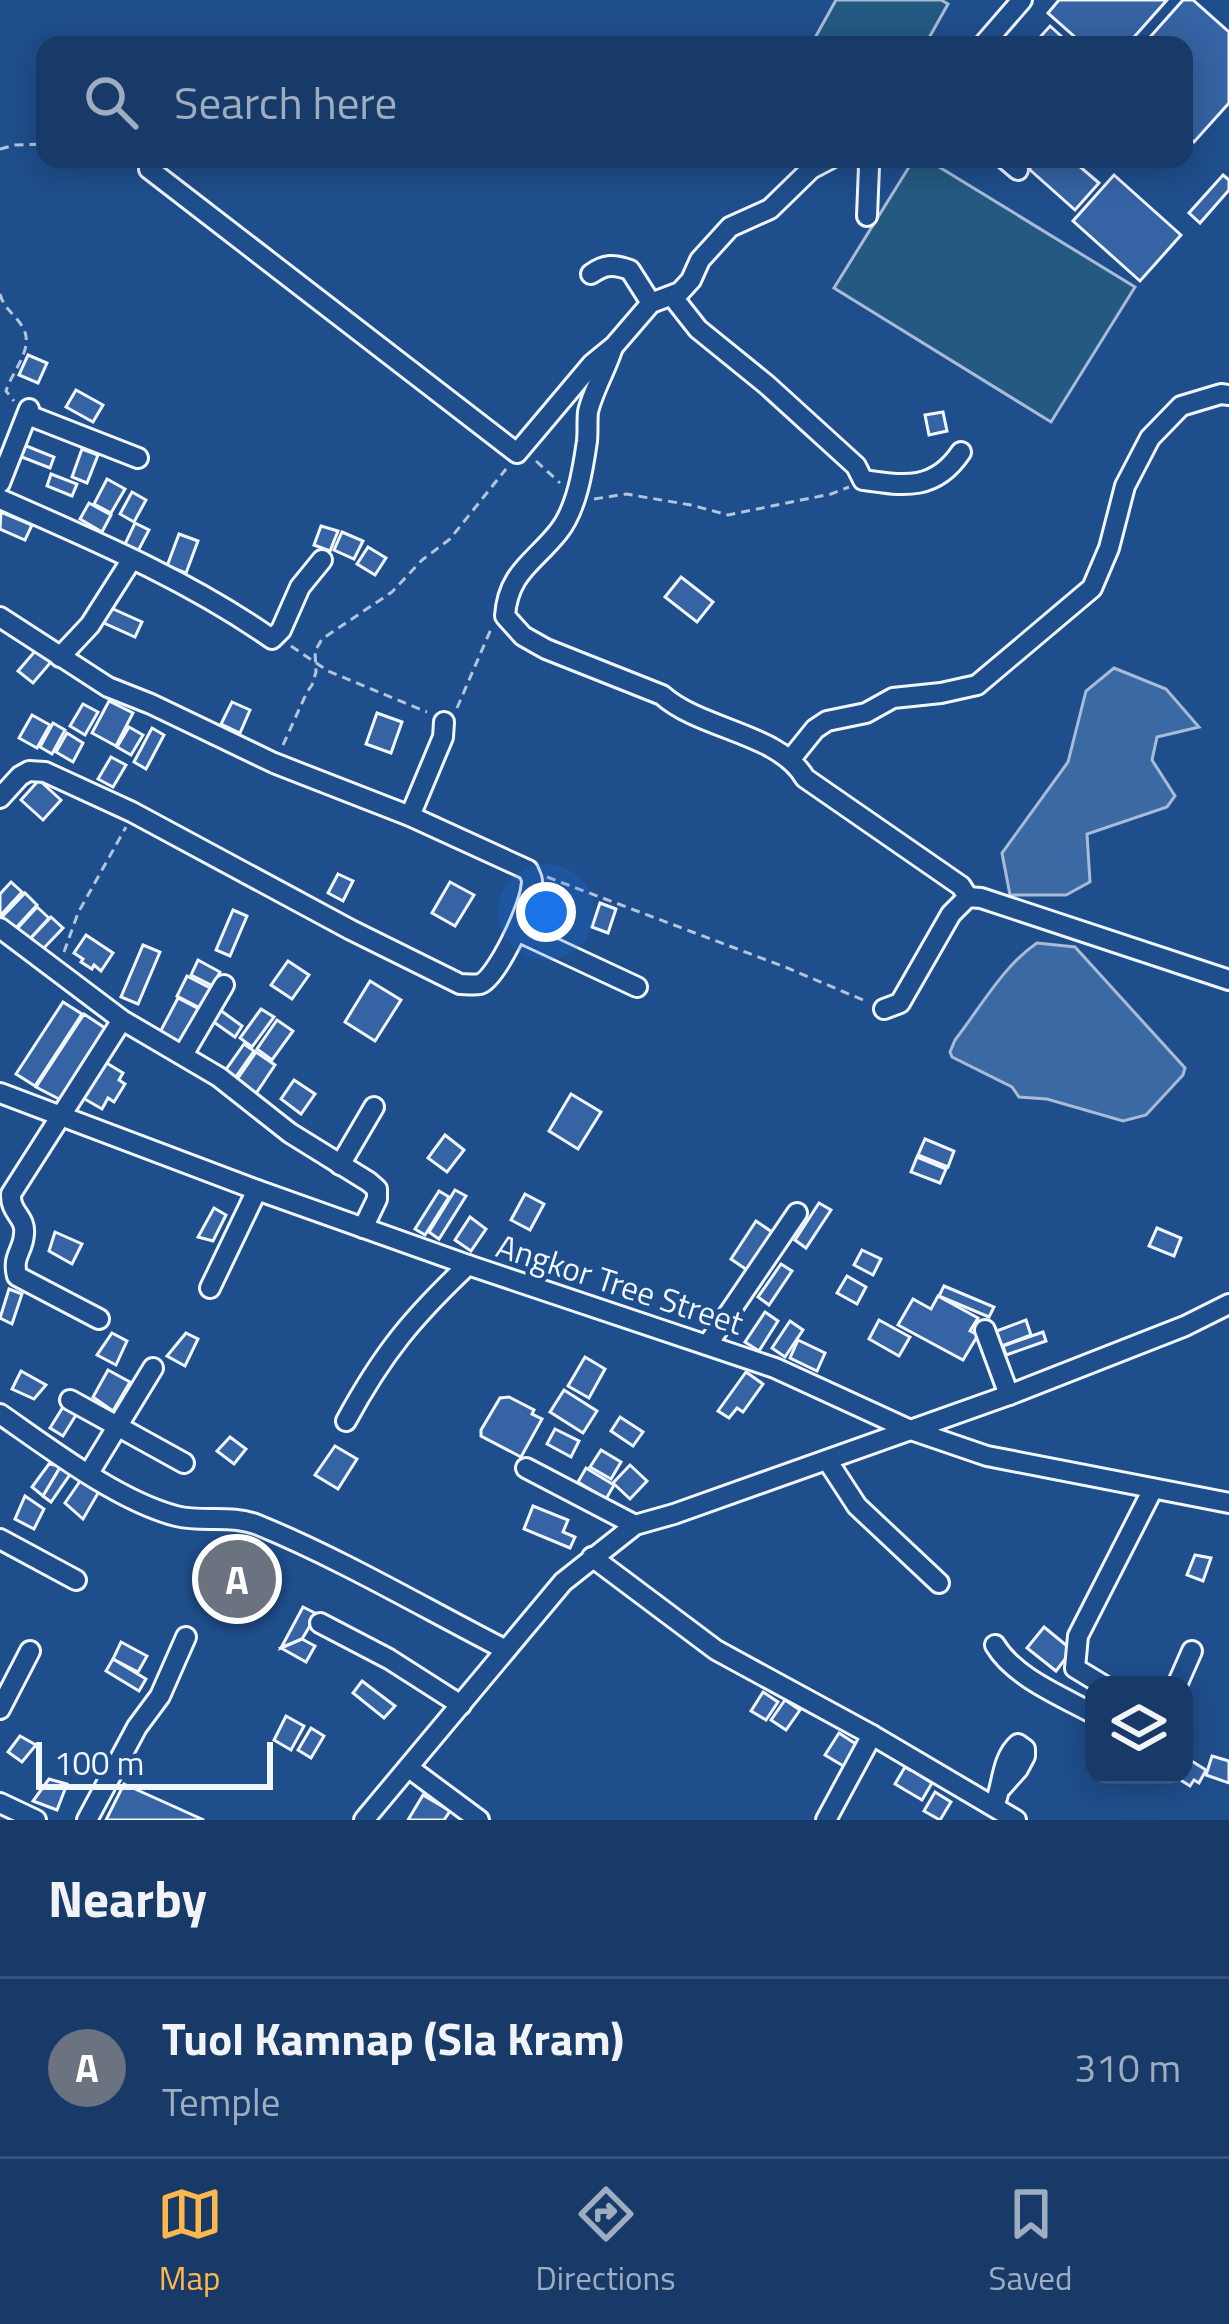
<!DOCTYPE html>
<style>
:root{--surface:#173a69;--page:#244571;--text:#f1f3f6;--muted:#9eadc0;--line:#36547d;--accent:#ffb74d}
body{margin:0;font-family:"Titillium Web",sans-serif;background:var(--page);color:var(--text)}
.controls{position:absolute;right:36px;bottom:36px;display:grid;overflow:hidden;border-radius:24px;box-shadow:0 6px 30px #0003}
.controls button{width:108px;height:108px;display:grid;place-items:center;padding:0;border:0;border-bottom:3px solid var(--line);background:var(--surface);color:var(--text);font:60px sans-serif}
.scale{position:absolute;left:36px;bottom:30px;width:237px;box-sizing:border-box;padding-left:12px;border:6px solid #f2f6ff;border-top:0;font-size:33px;line-height:42px;white-space:nowrap;color:#f2f6ff;-webkit-text-stroke:9px #1f4e8c;paint-order:stroke}
.you{position:absolute;left:546px;top:912px;width:42px;height:42px;margin:-30px;border:9px solid #fff;border-radius:50%;background:#1a73e8;box-shadow:0 0 0 18px #1a73e833}
.badge{display:grid;place-items:center;width:78px;height:78px;border-radius:50%;background:var(--accent);color:#fff;font-size:39px;font-weight:700}
.pin{position:absolute;translate:-50% -50%;border:6px solid #fff;box-shadow:0 3px 12px #0006}
.list{margin:0;padding:0;list-style:none}
h2{display:flex;justify-content:space-between;align-items:center;height:156px;margin:0;padding:0 48px;font-size:51px}
h2 small{font-size:39px;font-weight:400;color:var(--muted)}
.list li{display:grid;grid-template-columns:78px 1fr auto;gap:36px;align-items:center;box-sizing:border-box;height:180px;padding:0 48px;border-top:3px solid var(--line)}
.list b{display:block;font-size:45px;white-space:nowrap}
.list p{margin:0;font-size:39px;white-space:nowrap;color:var(--muted)}
.list em{font-size:39px;font-style:normal;color:var(--muted)}
.icon{flex:none;width:66px;height:66px;fill:none;stroke:currentColor;stroke-width:2;stroke-linecap:round;stroke-linejoin:round}
.map{position:relative;flex:none;width:1229px;height:1820px;overflow:hidden}
.search{position:absolute;background:var(--surface);box-shadow:0 6px 30px #0003;left:36px;right:36px;top:36px;height:132px;display:flex;align-items:center;gap:30px;box-sizing:border-box;padding:0 42px;border-radius:24px;color:var(--muted);font-size:45px}
.sheet{height:336px;background:var(--surface)}
nav{display:flex;justify-content:space-around;align-items:center;box-sizing:border-box;height:168px;border-top:3px solid var(--line);background:var(--surface);font-size:33px;color:var(--muted)}
nav a{display:grid;justify-items:center;gap:6px}
nav .on{color:var(--accent)}
.map>svg:first-child{display:block}
.green{fill:#245a82;stroke:#a8bbd7;stroke-width:3}
.water{fill:#3b69a3;stroke:#a8bbd7;stroke-width:3}
.building{fill:#3563a3;stroke:#f2f6ff;stroke-width:3}
.lines{fill:none;stroke-linecap:round;stroke-linejoin:round}
.minor-casing{stroke:#f2f6ff;stroke-width:24}
.path{stroke:#b3c4dc;stroke-width:3;stroke-dasharray:9 6;stroke-linecap:butt}
.minor{stroke:#1f4e8c;stroke-width:18}
.labels{text-anchor:middle;dominant-baseline:central;stroke-width:9;stroke-linejoin:round;paint-order:stroke}
.street-label{font-size:33px;fill:#f2f6ff;stroke:#1f4e8c}
</style>
<div class="map">
<svg width="1229" height="1820" viewBox="0 0 1229 1820">
<rect width="100%" height="100%" fill="#1f4e8c"/>
<g class="green">
<path d="M836,0H941L948,4L925,45H811Z"/>
<path d="M914,159H926L1135,287L1051,422L834,288Z"/>
</g>
<g class="water">
<path d="M1114,668L1166,689L1199,727L1157,737L1152,760L1175,796L1167,807L1087,834L1090,882L1066,895H1010L1002,853L1068,762L1086,691Z"/>
<path d="M1037,943L1075,947L1185,1068L1183,1075L1146,1115L1123,1121L1047,1099L1019,1097L1012,1087L952,1057L950,1052L955,1040C980,1008 1003,966 1037,943Z"/>
</g>
<g class="building">
<path d="M1059,0H1167L1127,45H1084L1048,13Z"/>
<path d="M1183,0H1193L1229,32V103L1194,142L1184,133V45H1143Z"/>
<path d="M1050,26L1071,45H1033Z"/>
<path d="M1038,159H1071L1099,183L1075,210L1029,169Z"/>
<path d="M1114,175L1181,235L1140,281L1073,221Z"/>
<path d="M1223,175L1229,180V190L1200,223L1189,213Z"/>
<path d="M28,355L47,363L38,383L19,375Z"/>
<path d="M76,390L103,405L93,422L66,407Z"/>
<path d="M943,412L947,431L929,435L925,415Z"/>
<path d="M24,445L54,457L50,468L19,456Z"/>
<path d="M82,449L98,455L87,483L72,477Z"/>
<path d="M51,474L77,484L72,496L47,486Z"/>
<path d="M107,479L125,489L111,513L94,504Z"/>
<path d="M132,492L146,500L134,522L120,514Z"/>
<path d="M89,503L111,515L102,532L80,519Z"/>
<path d="M1,512L32,525L25,540L0,529Z"/>
<path d="M135,523L149,530L137,553L124,546Z"/>
<path d="M321,526L338,531L330,551L314,545Z"/>
<path d="M342,532L363,541L354,559L334,550Z"/>
<path d="M179,534L198,541L186,573L167,566Z"/>
<path d="M368,547L386,558L375,575L357,564Z"/>
<path d="M681,577L713,602L697,622L665,597Z"/>
<path d="M111,608L142,622L135,637L104,623Z"/>
<path d="M36,650L51,662L33,683L18,671Z"/>
<path d="M109,701L133,713L116,746L92,733Z"/>
<path d="M232,702L250,710L240,733L221,724Z"/>
<path d="M83,704L98,712L85,735L70,726Z"/>
<path d="M377,713L402,722L391,753L366,744Z"/>
<path d="M32,715L50,725L37,748L19,738Z"/>
<path d="M53,723L65,730L52,754L40,747Z"/>
<path d="M129,727L143,735L131,755L117,747Z"/>
<path d="M152,728L164,735L146,769L134,762Z"/>
<path d="M67,733L83,743L73,762L56,752Z"/>
<path d="M111,757L126,765L113,787L98,779Z"/>
<path d="M39,780L61,800L43,820L21,800Z"/>
<path d="M338,874L353,881L343,901L328,893Z"/>
<path d="M11,882L22,892L0,916V894Z"/>
<path d="M450,882L474,895L455,926L432,913Z"/>
<path d="M25,893L37,905L14,930L1,918Z"/>
<path d="M549,894L563,899L555,922L541,917Z"/>
<path d="M600,903L616,909L608,933L592,927Z"/>
<path d="M37,907L49,918L28,941L16,930Z"/>
<path d="M233,910L247,916L230,956L216,950Z"/>
<path d="M51,917L63,928L43,949L31,938Z"/>
<path d="M86,935L113,953L101,971L94,965L92,969L81,962L83,959L74,953Z"/>
<path d="M143,945L160,952L138,1004L121,997Z"/>
<path d="M198,960L220,972L213,986L191,975Z"/>
<path d="M288,961L309,975L292,999L271,985Z"/>
<path d="M187,976L212,989L202,1009L177,996Z"/>
<path d="M370,981L401,1000L375,1041L345,1022Z"/>
<path d="M178,998L199,1009L181,1045L159,1034Z"/>
<path d="M63,1002L82,1014L35,1086L16,1074Z"/>
<path d="M216,1007L242,1026L235,1037L208,1018Z"/>
<path d="M261,1009L274,1017L252,1047L240,1038Z"/>
<path d="M84,1014L108,1030L61,1100L36,1087Z"/>
<path d="M277,1020L293,1031L272,1060L257,1049Z"/>
<path d="M244,1044L254,1051L235,1078L225,1071Z"/>
<path d="M256,1052L275,1065L255,1095L236,1081Z"/>
<path d="M105,1062L123,1073L119,1080L125,1084L114,1102L108,1098L102,1109L83,1098Z"/>
<path d="M294,1080L315,1094L301,1114L281,1099Z"/>
<path d="M571,1094L601,1112L578,1149L549,1131Z"/>
<path d="M445,1135L464,1150L447,1172L428,1158Z"/>
<path d="M925,1139L954,1151L948,1167L918,1155Z"/>
<path d="M917,1157L946,1169L940,1183L911,1172Z"/>
<path d="M455,1190L466,1196L439,1239L429,1232Z"/>
<path d="M439,1191L449,1197L425,1235L415,1229Z"/>
<path d="M525,1194L544,1204L530,1230L511,1220Z"/>
<path d="M819,1203L831,1210L806,1248L795,1240Z"/>
<path d="M214,1208L226,1215L213,1241L198,1237Z"/>
<path d="M470,1217L486,1229L471,1251L455,1240Z"/>
<path d="M756,1221L772,1232L747,1270L731,1259Z"/>
<path d="M1157,1228L1181,1238L1174,1256L1149,1246Z"/>
<path d="M55,1232L82,1244L72,1264L49,1251Z"/>
<path d="M862,1250L881,1259L873,1275L854,1265Z"/>
<path d="M781,1264L792,1271L769,1305L758,1297Z"/>
<path d="M847,1276L866,1287L857,1304L837,1293Z"/>
<path d="M944,1286L994,1307L989,1317L939,1296Z"/>
<path d="M9,1289L22,1294L12,1324L0,1318Z"/>
<path d="M938,1296L978,1318L970,1331L978,1335L963,1360L898,1325L913,1299L931,1309Z"/>
<path d="M765,1312L778,1321L759,1351L745,1342Z"/>
<path d="M879,1320L910,1337L899,1356L869,1339Z"/>
<path d="M1026,1320L1031,1335L999,1347L994,1332Z"/>
<path d="M790,1321L803,1330L785,1357L772,1348Z"/>
<path d="M1043,1332L1046,1341L1006,1355L1003,1346Z"/>
<path d="M112,1333L127,1341L116,1365L97,1355Z"/>
<path d="M186,1333L198,1339L185,1366L167,1356Z"/>
<path d="M798,1340L825,1353L817,1371L790,1358Z"/>
<path d="M585,1357L605,1369L589,1398L568,1386Z"/>
<path d="M108,1370L130,1382L113,1411L93,1397Z"/>
<path d="M21,1371L46,1385L34,1399L12,1389Z"/>
<path d="M746,1372L763,1384L743,1412L737,1408L729,1418L718,1411Z"/>
<path d="M564,1390L597,1411L583,1433L550,1412Z"/>
<path d="M509,1397L534,1410L532,1414L542,1419L521,1457L481,1436V1430L500,1398Z"/>
<path d="M63,1407L76,1415L63,1436L50,1428Z"/>
<path d="M620,1417L643,1432L633,1446L611,1431Z"/>
<path d="M555,1429L579,1441L571,1457L547,1444Z"/>
<path d="M230,1437L246,1449L234,1464L217,1451Z"/>
<path d="M335,1446L357,1459L338,1489L315,1475Z"/>
<path d="M601,1450L621,1462L611,1479L590,1467Z"/>
<path d="M49,1464L61,1466L43,1496L32,1487Z"/>
<path d="M630,1465L647,1481L630,1499L613,1483Z"/>
<path d="M61,1466L71,1473L51,1502L43,1496Z"/>
<path d="M586,1468L614,1485L606,1499L578,1482Z"/>
<path d="M83,1477L101,1488L83,1519L65,1503Z"/>
<path d="M25,1496L44,1509L34,1529L15,1519Z"/>
<path d="M533,1506L568,1520L563,1532L575,1537L570,1548L524,1529Z"/>
<path d="M1195,1555L1211,1558L1203,1581L1187,1575Z"/>
<path d="M303,1607L317,1614L302,1639L281,1648Z"/>
<path d="M1044,1627L1072,1650L1056,1671L1027,1648Z"/>
<path d="M302,1639L315,1646L306,1662L281,1648Z"/>
<path d="M121,1642L147,1656L138,1672L113,1659Z"/>
<path d="M113,1659L146,1679L139,1691L106,1671Z"/>
<path d="M362,1681L395,1706L384,1718L353,1693Z"/>
<path d="M763,1692L778,1702L766,1720L751,1711Z"/>
<path d="M785,1700L800,1710L786,1730L771,1720Z"/>
<path d="M286,1716L304,1726L291,1750L274,1740Z"/>
<path d="M311,1728L324,1736L311,1758L298,1750Z"/>
<path d="M839,1733L859,1746L845,1767L825,1755Z"/>
<path d="M20,1736L36,1745L22,1762L8,1752Z"/>
<path d="M1212,1756L1229,1761V1783L1206,1775Z"/>
<path d="M1190,1760L1206,1770L1199,1783L1194,1780L1190,1786L1179,1779L1184,1775Z"/>
<path d="M914,1765L921,1769L918,1774L932,1783L922,1800L895,1784L905,1767L910,1770Z"/>
<path d="M49,1779L67,1784L57,1810L33,1801Z"/>
<path d="M124,1784L204,1820H106Z"/>
<path d="M935,1792L951,1802L940,1820L924,1811Z"/>
<path d="M423,1795L450,1811L444,1820H408Z"/>
</g>
<g class="lines">
<g class="minor-casing">
<g id="minor">
<path d="M983,45L1022,0"/>
<path d="M866,159L869,167L867,216"/>
<path d="M1005,159L1018,170"/>
<path d="M149,169L517,453L592,364L614,346L651,303L680,292L691,280L700,260L730,227L770,209L811,169L830,159"/>
<path d="M591,274C605,264 614,264 630,270L651,303"/>
<path d="M672,296L698,329L767,385L856,466L863,480C904,486 935,491 961,452"/>
<path d="M612,350C606,369 592,393 588,412C587,421 588,431 587,441C583,469 577,508 559,531C535,562 508,572 505,616L523,636L546,649L662,695C701,730 779,733 805,778L961,886L968,897"/>
<path d="M28,415L138,458"/>
<path d="M0,483L29,409"/>
<path d="M0,499C93,540 188,580 272,639L281,630L300,587L322,560"/>
<path d="M0,617L108,687L151,704L274,763L410,816L528,870C532,880 533,878 531,889C529,908 497,978 480,984C475,985 465,984 460,984L351,930L132,812L45,772L29,771L20,776L0,798"/>
<path d="M60,657L90,625L132,559"/>
<path d="M790,760L815,729L827,721L866,713L893,698L941,693L977,685L1092,588L1109,548L1125,486L1150,438L1181,406L1221,394L1229,395"/>
<path d="M410,816L443,737L444,722"/>
<path d="M0,928L122,1020L219,1077L290,1133L369,1182L377,1189V1199L363,1228"/>
<path d="M517,931L637,987"/>
<path d="M884,1009L900,1003L951,914L968,897L981,898L1229,980"/>
<path d="M183,1055L224,985"/>
<path d="M0,1093L257,1190L468,1265L775,1368L908,1429L987,1456L1229,1503"/>
<path d="M340,1165L374,1107"/>
<path d="M210,1288L257,1190"/>
<path d="M99,1319L17,1276C12,1255 23,1252 24,1234C26,1216 10,1214 11,1194L122,1020"/>
<path d="M985,1330L1009,1395"/>
<path d="M708,1344L797,1213"/>
<path d="M70,1400L184,1463"/>
<path d="M0,1414C49,1448 118,1501 176,1516C203,1523 231,1514 258,1525C343,1560 424,1608 506,1650"/>
<path d="M346,1421C383,1353 412,1318 468,1265"/>
<path d="M827,1460L857,1506L939,1583"/>
<path d="M526,1468L635,1525"/>
<path d="M89,1473L153,1368"/>
<path d="M0,1539L76,1580"/>
<path d="M592,1557L716,1650L872,1735L1016,1820"/>
<path d="M320,1623L389,1659L461,1705"/>
<path d="M995,1645C1014,1677 1061,1696 1094,1714"/>
<path d="M1103,1685L1075,1668L1078,1636L1153,1489"/>
<path d="M1177,1685L1192,1651"/>
<path d="M0,1709L30,1651"/>
<path d="M409,1768L479,1820"/>
<path d="M0,1803L36,1820"/>
<path d="M994,1806C1003,1786 1001,1759 1018,1744L1025,1749V1756L1018,1769L1002,1787"/>
<path d="M87,1820L137,1727L160,1696L186,1637"/>
<path d="M364,1820L563,1582L635,1525L674,1514L1009,1395L1185,1326L1229,1304"/>
<path d="M826,1820L872,1735"/>
</g>
</g>
<g class="path">
<path d="M0,149L15,145L45,144"/>
<path d="M107,159L134,165"/>
<path d="M0,294C4,309 14,313 22,326C36,347 12,371 6,391L14,401"/>
<path d="M536,461L560,483"/>
<path d="M594,499L626,494L691,505L728,515L831,494L849,487"/>
<path d="M291,646L328,671L427,712"/>
<path d="M457,708L491,629"/>
<path d="M283,745L307,692L312,685L316,672L315,651L322,639L392,592L422,560L450,539L506,469"/>
<path d="M547,877L785,967L868,1002"/>
<path d="M64,952L78,913L126,827"/>
</g>
<use href="#minor" class="minor"/>
</g>
<g class="labels">
<g class="street-label">
<text transform="translate(620 1284) rotate(18)">Angkor Tree Street</text>
</g>
</g>
</svg>
<div class="controls">
<button><svg class="icon" aria-label="layers" viewBox="0 0 24 24"><path d="M12 4l9 5-9 5-9-5zM3 14l9 5 9-5"/></svg></button>
</div>
<div class="scale">100 m</div>
<div class="you"></div>
<div class="pin badge" style="left:237px;top:1579px;background:#6b7280">A</div>
<div class="search"><svg class="icon" aria-label="search" viewBox="0 0 24 24"><circle cx="10" cy="10" r="6"/><path d="M15 15l6 6"/></svg>Search here</div>
</div>
<section class="sheet">
<h2>Nearby<small></small></h2>
<ul class="list">
<li><span class="badge" style="background:#6b7280">A</span><div><b>Tuol Kamnap (Sla Kram)</b><p>Temple</p></div><em>310 m</em></li>
</ul>
</section>
<nav>
<a class="on"><svg class="icon" aria-label="map" viewBox="0 0 24 24"><path d="M3 6l6-2 6 2 6-2v14l-6 2-6-2-6 2zM9 4v14M15 6v14"/></svg>Map</a>
<a><svg class="icon" aria-label="directions" viewBox="0 0 24 24"><path d="M12 3l9 9-9 9-9-9zM9 14v-3h6M13 9l2 2-2 2"/></svg>Directions</a>
<a><svg class="icon" aria-label="saved" viewBox="0 0 24 24"><path d="M7 4h10v16l-5-4-5 4z"/></svg>Saved</a>
</nav>
